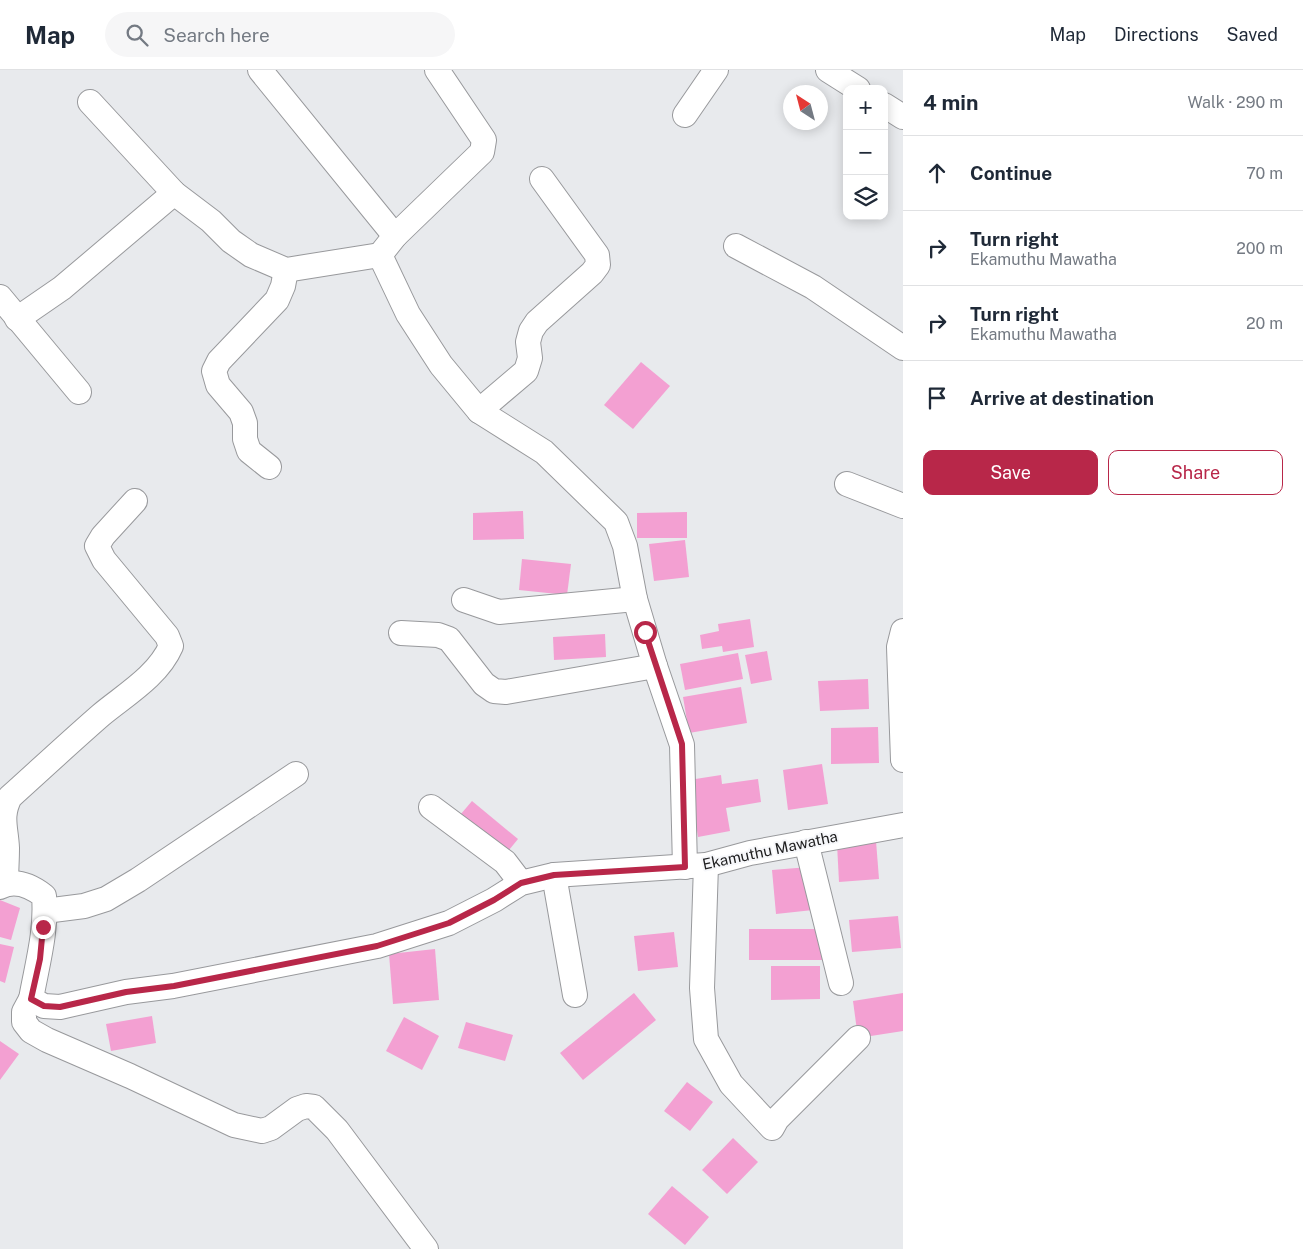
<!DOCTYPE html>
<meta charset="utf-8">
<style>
:root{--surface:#fff;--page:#f6f6f7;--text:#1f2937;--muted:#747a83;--line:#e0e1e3;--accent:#b82749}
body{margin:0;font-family:"Public Sans",sans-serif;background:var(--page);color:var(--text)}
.controls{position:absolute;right:15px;top:15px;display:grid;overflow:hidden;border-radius:10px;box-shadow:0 2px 12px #0003}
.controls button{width:45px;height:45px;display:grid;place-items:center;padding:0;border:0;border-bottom:1px solid var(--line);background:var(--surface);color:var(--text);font:25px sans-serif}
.compass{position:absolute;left:783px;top:15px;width:45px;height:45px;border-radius:50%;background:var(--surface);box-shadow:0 2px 12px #0003;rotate:324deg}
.stop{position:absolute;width:15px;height:15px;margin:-11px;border:4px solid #b82749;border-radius:50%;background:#fff}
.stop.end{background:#b82749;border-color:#fff;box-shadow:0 1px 5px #0008}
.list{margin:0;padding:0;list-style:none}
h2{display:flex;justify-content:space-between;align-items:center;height:65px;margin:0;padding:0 20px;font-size:21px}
h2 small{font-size:16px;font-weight:400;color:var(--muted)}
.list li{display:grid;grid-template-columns:32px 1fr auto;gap:15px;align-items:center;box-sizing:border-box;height:75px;padding:0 20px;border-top:1px solid var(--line)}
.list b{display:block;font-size:19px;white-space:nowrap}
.list p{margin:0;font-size:16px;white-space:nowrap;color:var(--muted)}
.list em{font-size:16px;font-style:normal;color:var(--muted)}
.actions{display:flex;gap:10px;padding:15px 20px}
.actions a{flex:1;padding:11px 0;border:1px solid var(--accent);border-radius:10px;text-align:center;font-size:18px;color:var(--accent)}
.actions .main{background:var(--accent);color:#fff}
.icon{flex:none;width:28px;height:28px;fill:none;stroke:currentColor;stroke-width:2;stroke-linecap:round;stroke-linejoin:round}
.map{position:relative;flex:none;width:903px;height:1179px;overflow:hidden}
header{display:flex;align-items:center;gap:30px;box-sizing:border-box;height:70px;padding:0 25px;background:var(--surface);border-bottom:1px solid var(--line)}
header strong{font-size:24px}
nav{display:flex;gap:28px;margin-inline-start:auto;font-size:18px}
.search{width:350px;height:45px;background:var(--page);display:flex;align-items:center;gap:12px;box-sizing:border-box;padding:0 18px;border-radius:28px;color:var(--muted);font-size:19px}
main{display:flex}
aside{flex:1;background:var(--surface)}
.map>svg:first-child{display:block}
.building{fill:#f3a0d2}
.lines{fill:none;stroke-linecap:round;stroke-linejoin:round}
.street-casing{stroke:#98999c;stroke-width:26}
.street{stroke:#fff;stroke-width:24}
.route{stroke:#b82749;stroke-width:6}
.labels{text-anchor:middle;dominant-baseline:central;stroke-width:4;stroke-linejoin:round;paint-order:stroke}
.street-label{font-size:15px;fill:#202021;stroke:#f6f7fa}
</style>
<header>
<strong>Map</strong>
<div class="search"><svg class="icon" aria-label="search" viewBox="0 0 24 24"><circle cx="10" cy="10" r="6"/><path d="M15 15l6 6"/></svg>Search here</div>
<nav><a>Map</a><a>Directions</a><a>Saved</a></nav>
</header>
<main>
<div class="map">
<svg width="903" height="1179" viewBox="0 0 903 1179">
<rect width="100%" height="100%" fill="#e8eaed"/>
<g class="building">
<path d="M641,292L670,316L633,359L604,335Z"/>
<path d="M523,441L524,469L473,470V443Z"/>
<path d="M687,442V468H637V443Z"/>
<path d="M685,470L689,507L654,511L649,474Z"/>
<path d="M522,489L571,494L567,525L519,520Z"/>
<path d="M750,549L754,577L723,582L722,576L702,579L700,565L719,561L718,554Z"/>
<path d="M605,564L606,587L554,590L553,567Z"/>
<path d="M767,581L772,610L751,614L745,585Z"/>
<path d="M738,583L743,609L685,620L680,594Z"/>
<path d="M868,609L869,639L820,641L818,611Z"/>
<path d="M741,617L747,653L689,663L683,627Z"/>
<path d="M878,657L879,693L831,694V658Z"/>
<path d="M822,694L828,734L788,740L783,700Z"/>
<path d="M721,705L722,714L758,709L761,732L726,738L730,761L698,767L689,710Z"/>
<path d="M472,731L518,769L495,797L449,758Z"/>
<path d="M876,771L879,809L839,812L837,774Z"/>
<path d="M809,797L813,840L776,844L772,800Z"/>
<path d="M0,830L20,838L11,870L0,867Z"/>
<path d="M898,846L901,878L852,882L849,850Z"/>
<path d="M749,859H827L826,890H749Z"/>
<path d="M674,862L678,897L638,901L634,866Z"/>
<path d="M0,874L14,877L5,913L0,911Z"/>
<path d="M435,879L439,930L393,934L389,884Z"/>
<path d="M771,896H820V929L771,930Z"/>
<path d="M634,923L656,950L583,1010L560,983Z"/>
<path d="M903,923V961L858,968L853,931Z"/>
<path d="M152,946L156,973L111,981L106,954Z"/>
<path d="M404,947L439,966L422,1000L386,981Z"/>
<path d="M466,952L513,965L505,991L458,978Z"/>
<path d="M0,971L19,984L0,1010Z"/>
<path d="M687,1012L713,1032L690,1061L664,1041Z"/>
<path d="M733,1068L758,1092L727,1124L702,1100Z"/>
<path d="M672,1116L709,1147L685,1175L648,1144Z"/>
</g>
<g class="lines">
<g class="street-casing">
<g id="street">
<path d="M260,0L395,166"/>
<path d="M437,0L484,70L482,82L395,166L380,185L408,244L441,295L479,341L544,382L616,452L625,476L635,529L655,596L682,675L685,797"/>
<path d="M828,0L858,19"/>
<path d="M90,32L174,123L211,151L231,171L251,185L286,200L380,185"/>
<path d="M884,35L903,47"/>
<path d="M685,45L716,0"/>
<path d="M736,176L813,217L903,278"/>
<path d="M0,227L79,322"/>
<path d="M17,249L62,218L174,123"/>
<path d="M479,341L526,301L530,288L528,272L531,261L537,252L592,203L598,195L597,185L542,109"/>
<path d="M269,397L249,381L245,369V353L241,342L218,315L214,301L219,291L277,230L283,216L286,200"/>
<path d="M847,414L903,436"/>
<path d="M464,530L499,542L635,529"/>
<path d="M903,561L899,577L903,690"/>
<path d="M401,563L438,565L449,569L484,614L494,621L506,622L655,596"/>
<path d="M431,737L505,792L521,813"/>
<path d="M806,772L841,913"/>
<path d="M706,795L702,918L706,969L731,1014L772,1058L777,1049L858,968"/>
<path d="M554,805L575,925"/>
<path d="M6,814C6,802 7,790 7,778C6,757 0,747 10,727C40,700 70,672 101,645C125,625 158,606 171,576L167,566L104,490L97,476L103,466L135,431"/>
<path d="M0,817C15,809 31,816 44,826C47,861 37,895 31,929L44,936L60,937L126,922L173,916L377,876L449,853L494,830L521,813L554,805L706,795L750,783L903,755"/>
<path d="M45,841L84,836L106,829L138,810L296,704"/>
<path d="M31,929L24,942V952L31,961L47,970L130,1006L234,1055L262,1061L271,1058L297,1039L306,1036L314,1037L337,1060L426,1179"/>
</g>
</g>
<use href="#street" class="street"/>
</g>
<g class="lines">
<path class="route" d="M43,857L40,889L31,929L44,936L60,937L126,922L174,916L377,876L449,853L494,830L521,813L554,805L685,797L682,674L645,562"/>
</g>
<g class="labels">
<g class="street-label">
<text transform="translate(770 780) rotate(-12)">Ekamuthu Mawatha</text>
</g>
</g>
</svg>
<div class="controls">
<button>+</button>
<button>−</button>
<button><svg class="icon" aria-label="layers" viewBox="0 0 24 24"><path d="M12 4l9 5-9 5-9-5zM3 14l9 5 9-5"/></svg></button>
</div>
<svg class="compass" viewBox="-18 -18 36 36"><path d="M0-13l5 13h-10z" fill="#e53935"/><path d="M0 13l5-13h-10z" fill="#747a83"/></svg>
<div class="stop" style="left:645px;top:562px"></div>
<div class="stop end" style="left:43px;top:857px"></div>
</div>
<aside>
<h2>4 min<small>Walk · 290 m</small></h2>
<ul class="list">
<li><svg class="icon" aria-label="ahead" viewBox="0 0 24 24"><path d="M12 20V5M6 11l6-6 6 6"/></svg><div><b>Continue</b></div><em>70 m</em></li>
<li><svg class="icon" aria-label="right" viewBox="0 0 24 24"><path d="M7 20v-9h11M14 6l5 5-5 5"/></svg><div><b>Turn right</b><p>Ekamuthu Mawatha</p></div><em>200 m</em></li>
<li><svg class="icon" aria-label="right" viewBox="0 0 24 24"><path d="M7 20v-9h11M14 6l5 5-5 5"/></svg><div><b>Turn right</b><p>Ekamuthu Mawatha</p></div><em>20 m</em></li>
<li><svg class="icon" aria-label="arrive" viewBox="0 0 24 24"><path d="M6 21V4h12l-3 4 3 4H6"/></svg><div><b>Arrive at destination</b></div></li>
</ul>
<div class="actions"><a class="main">Save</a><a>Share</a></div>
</aside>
</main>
